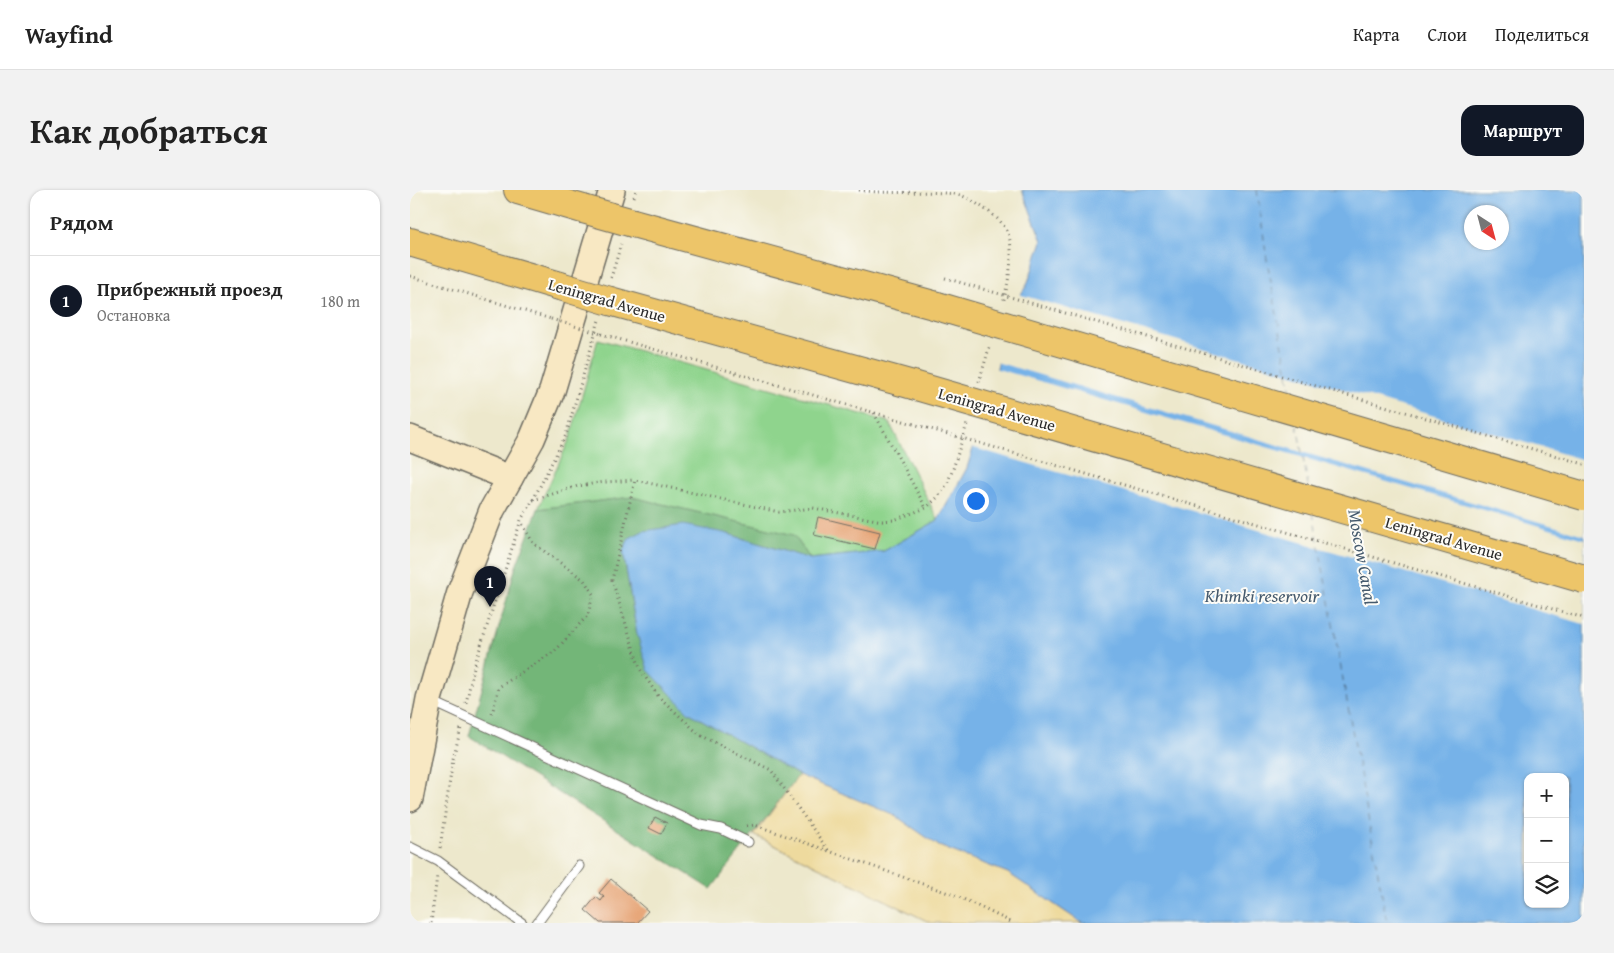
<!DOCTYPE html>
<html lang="ru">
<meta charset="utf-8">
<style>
:root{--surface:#fff;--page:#f2f2f2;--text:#222;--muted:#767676;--line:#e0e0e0;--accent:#111827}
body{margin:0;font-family:"Gentium Book Plus",serif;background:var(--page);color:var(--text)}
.controls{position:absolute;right:15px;bottom:15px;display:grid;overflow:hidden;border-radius:10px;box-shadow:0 1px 4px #0004}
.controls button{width:45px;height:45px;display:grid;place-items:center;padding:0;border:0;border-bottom:1px solid var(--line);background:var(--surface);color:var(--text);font:25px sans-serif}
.compass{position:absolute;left:1054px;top:15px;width:45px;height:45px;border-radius:50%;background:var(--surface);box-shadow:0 1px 4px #0004;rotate:144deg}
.you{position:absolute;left:565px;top:310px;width:18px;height:18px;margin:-12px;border:4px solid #fff;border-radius:50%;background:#1a73e8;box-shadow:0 0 0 8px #1a73e833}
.badge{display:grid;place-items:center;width:32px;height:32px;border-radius:50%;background:var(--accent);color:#fff;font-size:16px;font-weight:700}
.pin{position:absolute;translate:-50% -41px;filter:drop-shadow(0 1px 2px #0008)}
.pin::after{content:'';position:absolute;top:26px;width:18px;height:15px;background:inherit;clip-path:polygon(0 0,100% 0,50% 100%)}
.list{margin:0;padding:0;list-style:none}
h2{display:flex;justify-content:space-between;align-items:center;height:65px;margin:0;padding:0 20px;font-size:21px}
h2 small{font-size:16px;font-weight:400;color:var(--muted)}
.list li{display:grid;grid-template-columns:32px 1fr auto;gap:15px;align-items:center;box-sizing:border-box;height:90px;padding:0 20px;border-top:1px solid var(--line)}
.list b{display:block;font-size:19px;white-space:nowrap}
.list p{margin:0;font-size:16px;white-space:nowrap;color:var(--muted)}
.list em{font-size:16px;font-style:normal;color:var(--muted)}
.icon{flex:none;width:28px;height:28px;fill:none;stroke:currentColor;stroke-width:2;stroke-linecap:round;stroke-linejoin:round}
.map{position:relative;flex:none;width:1174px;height:733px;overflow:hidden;border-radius:15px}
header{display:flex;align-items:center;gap:30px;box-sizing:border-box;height:70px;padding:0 25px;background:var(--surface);border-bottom:1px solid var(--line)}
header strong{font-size:24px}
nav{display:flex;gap:28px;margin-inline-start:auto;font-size:18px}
.intro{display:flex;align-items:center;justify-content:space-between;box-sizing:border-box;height:120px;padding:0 30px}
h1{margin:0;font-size:35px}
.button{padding:12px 22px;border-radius:15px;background:var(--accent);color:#fff;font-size:18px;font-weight:700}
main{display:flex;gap:30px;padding:0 30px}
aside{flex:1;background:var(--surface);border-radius:15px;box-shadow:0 1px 4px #0004}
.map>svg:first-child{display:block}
.green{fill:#8fd48d;stroke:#5d805c}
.forest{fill:#73b678;stroke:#4f7052}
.sand{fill:#eeda9e;stroke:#8c8264}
.water{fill:#76b2e8;stroke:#506e8a;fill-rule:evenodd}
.pier{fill:#ede8cc}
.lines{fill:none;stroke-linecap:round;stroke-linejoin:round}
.ferry{stroke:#455a6d;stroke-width:1;stroke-dasharray:6 5;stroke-linecap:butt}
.building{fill:#e7a77a}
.lane-casing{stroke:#6f6d63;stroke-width:11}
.secondary-casing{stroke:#6f6d63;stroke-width:28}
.primary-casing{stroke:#6f6d63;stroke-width:30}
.path{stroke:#6f6d63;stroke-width:3;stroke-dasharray:1 4;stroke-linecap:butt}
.lane{stroke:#fff;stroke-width:9}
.secondary{stroke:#f8e8c3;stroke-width:25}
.primary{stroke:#edc569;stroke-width:28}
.primary-bridge-casing{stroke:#6f6d63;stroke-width:30;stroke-linecap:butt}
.path-bridge{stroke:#6f6d63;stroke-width:3;stroke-dasharray:1 4;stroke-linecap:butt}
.primary-bridge{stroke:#edc569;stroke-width:28}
.labels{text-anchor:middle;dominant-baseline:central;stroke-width:4;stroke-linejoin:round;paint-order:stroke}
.street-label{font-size:16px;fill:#2b2b2b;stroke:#fdfcf7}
.water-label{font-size:18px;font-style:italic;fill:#455a6d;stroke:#fdfcf7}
</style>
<header>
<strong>Wayfind</strong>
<nav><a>Карта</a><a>Слои</a><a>Поделиться</a></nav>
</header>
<div class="intro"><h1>Как добраться</h1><a class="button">Маршрут</a></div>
<main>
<aside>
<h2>Рядом<small></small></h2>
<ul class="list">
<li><span class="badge">1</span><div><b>Прибрежный проезд</b><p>Остановка</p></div><em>180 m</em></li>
</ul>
</aside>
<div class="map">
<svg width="1174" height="733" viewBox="0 0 1174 733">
<rect width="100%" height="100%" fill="#fdfcf7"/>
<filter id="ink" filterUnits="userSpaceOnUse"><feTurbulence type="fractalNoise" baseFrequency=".02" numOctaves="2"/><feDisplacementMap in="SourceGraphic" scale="10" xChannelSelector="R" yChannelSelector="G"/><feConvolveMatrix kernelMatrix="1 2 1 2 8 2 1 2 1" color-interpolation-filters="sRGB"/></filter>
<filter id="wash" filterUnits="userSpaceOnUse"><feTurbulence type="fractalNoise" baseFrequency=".0096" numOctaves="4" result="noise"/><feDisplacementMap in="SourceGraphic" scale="20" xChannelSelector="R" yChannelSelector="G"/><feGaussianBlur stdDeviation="1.12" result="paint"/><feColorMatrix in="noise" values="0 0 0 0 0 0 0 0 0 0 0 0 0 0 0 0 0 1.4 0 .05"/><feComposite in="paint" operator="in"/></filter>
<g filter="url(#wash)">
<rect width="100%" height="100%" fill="#ede8cc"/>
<path class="green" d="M188,149L479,232L528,330L474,361L400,369L384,345L222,307L128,319L160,248Z"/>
<path class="forest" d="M222,307L384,345L400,369L315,343L213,361L227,444L278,522L389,585L301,699L59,546L105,379L128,319Z"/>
<path class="sand" d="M389,585L486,626L529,656L598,683L672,733H521L344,645Z"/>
<path class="water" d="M612,0H1174V733H672L598,683L529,656L486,626L389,585L278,522L238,480L227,444L213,361L219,348L233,341L273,335L315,343L400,369L474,361L528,330L557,278L585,187L599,122L617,95L632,51ZM1062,22H1092V52H1062ZM1118,587H1155V714H1118Z"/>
<g class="pier">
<path d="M608,104L1174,270V345L586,172L596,121Z"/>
<path d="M584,178L1174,349V434L561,257Z"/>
</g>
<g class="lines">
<g class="ferry">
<path d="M847,0L857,70L882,206"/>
<path d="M887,235L898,295"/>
<path d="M903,323L977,733"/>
</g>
</g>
<g id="blocks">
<g class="building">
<path d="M408,327L470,342L465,359L404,345Z"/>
<path d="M245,627L257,633L251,644L239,638Z"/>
<path d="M201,689L238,721L227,733H190L175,720L186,707L191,711L194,707L189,703Z"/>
</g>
</g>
</g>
<g filter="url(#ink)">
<use href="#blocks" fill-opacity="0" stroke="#6f6d63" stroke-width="1"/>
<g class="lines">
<g class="lane-casing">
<g id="lane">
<path d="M21,511L291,635L311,639L338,652"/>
<path d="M0,657L28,671L112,733"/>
<path d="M127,733L169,676"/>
</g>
</g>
<g class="secondary-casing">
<g id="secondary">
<path d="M0,248L100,288"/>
<path d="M0,609L19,509L50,402L82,320L122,249L142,201L202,0"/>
</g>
</g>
<g class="primary-casing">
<g id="primary">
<path d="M108,0L173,19"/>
<path d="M223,33L527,116"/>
<path d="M0,52L150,96"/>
<path d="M200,111L503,195"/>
</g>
</g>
<g class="path">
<path d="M449,0C480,5 513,0 545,4C554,5 564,12 572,17C581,23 592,31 597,41C606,60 598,93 593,113"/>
<path d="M224,7L226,0"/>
<path d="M0,86L141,129"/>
<path d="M201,88L211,54"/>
<path d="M191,144L493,231"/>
<path d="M569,192L580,155"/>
<path d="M464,223L516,318"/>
<path d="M123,310L168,296L195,292L225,290"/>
<path d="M56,513L64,477L111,330L123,310L156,245L189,130"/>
<path d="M82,524L89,497L145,461L178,425L183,404L174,390L123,353L111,331"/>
<path d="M337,636L345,635L547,706L603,733"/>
<path d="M30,658L43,569L51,538"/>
<path d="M418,660L361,580L290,545L248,506L230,479L202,390L225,290L369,322L403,318L472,331L484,330L516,318L528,307L537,294L543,279L557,234"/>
<path d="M21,733L27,686"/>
</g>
<use href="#lane" class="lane"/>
<use href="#secondary" class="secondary"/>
<use href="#primary" class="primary"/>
<g class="primary-bridge-casing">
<g id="primary-bridge">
<path d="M173,19L223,33"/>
<path d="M150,96L200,111"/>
<path d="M527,116L1174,306"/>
<path d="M503,195L1174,389"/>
</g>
</g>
<g class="path-bridge">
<path d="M535,88L1174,274"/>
<path d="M141,129L191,144"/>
<path d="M493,231L1174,428"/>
</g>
<use href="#primary-bridge" class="primary-bridge"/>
</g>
</g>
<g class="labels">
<g class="street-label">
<text transform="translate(197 110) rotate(16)">Leningrad Avenue</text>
<text transform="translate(587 219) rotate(16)">Leningrad Avenue</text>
<text transform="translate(1034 348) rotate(16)">Leningrad Avenue</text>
</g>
<g class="water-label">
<text transform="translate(953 367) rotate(80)">Moscow Canal</text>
<text x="852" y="405">Khimki reservoir</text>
</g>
</g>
</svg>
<div class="controls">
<button>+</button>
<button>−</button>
<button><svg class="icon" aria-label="layers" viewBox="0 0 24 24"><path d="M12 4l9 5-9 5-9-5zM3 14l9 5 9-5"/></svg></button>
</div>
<svg class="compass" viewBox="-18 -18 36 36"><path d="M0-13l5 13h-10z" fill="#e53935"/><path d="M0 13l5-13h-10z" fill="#767676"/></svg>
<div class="you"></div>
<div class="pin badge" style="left:80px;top:417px">1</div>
</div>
</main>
